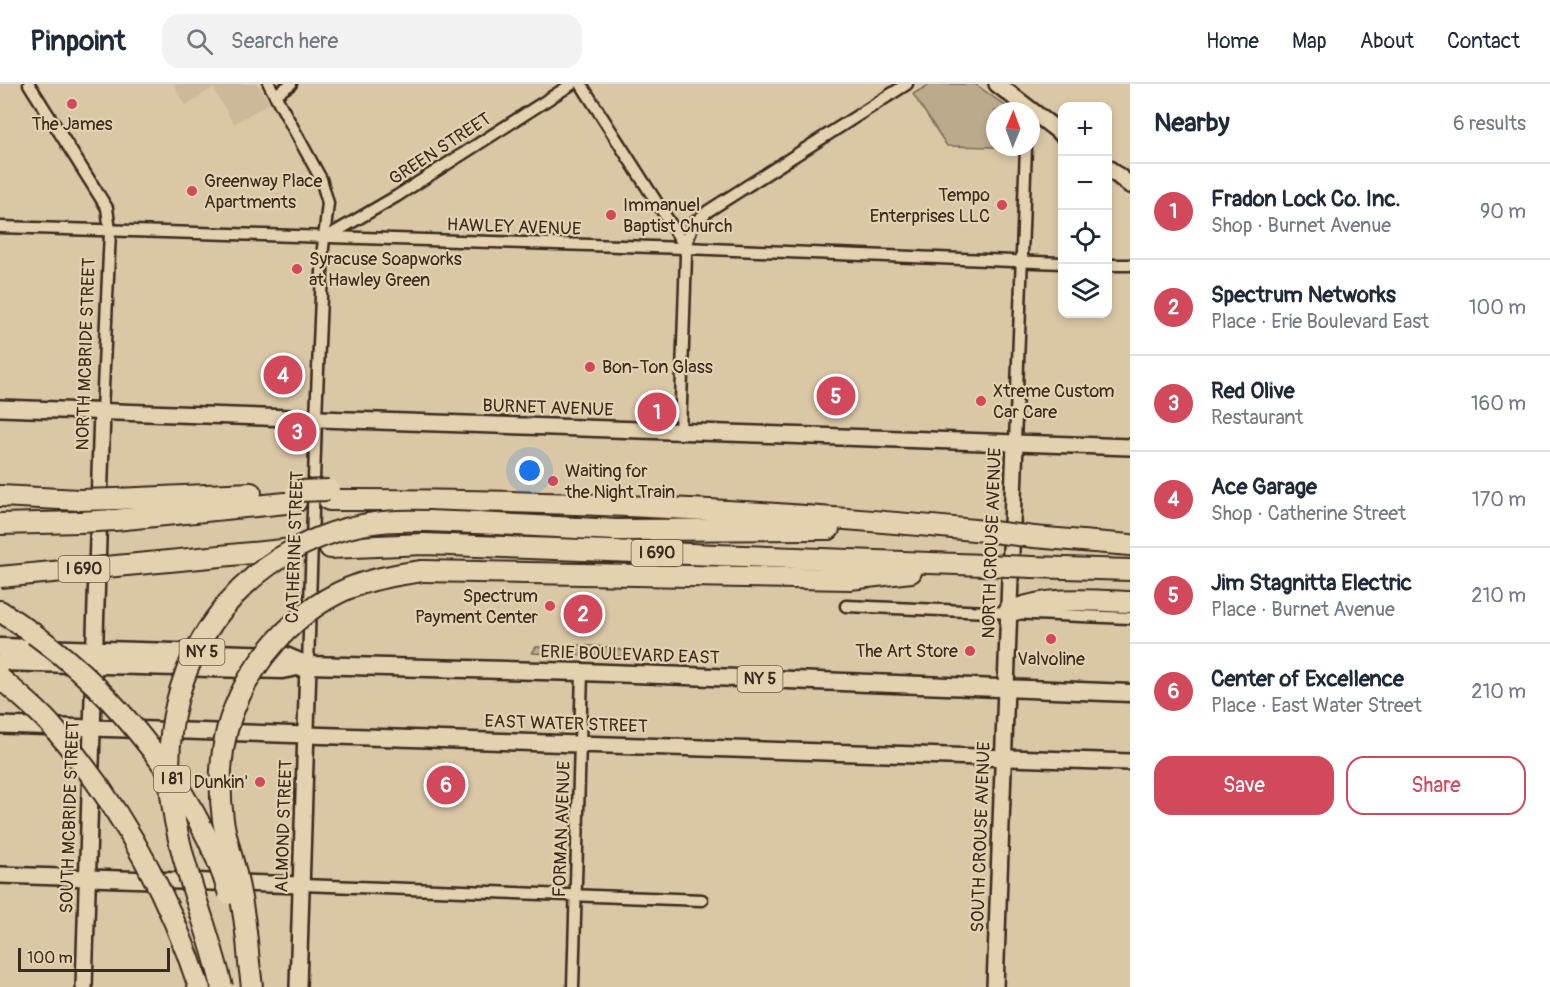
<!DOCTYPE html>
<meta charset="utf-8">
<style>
:root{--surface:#fff;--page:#f2f2f3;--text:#1f2937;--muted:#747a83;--line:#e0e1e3;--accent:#d1495b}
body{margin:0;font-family:Pangolin,sans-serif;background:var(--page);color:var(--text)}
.controls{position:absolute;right:18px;top:18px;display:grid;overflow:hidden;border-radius:12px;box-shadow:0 3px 9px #0003}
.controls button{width:54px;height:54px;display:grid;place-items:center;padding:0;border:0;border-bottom:2px solid var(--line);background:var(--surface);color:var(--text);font:30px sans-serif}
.compass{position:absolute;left:986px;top:18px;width:54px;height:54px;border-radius:50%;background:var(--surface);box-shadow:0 3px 9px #0003;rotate:1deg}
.scale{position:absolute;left:18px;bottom:15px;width:152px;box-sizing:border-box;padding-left:6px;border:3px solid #3b2a1e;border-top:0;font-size:16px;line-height:21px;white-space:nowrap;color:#3b2a1e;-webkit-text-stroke:4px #e4d1af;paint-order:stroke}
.you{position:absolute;left:530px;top:387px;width:21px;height:21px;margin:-15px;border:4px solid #fff;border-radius:50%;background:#1a73e8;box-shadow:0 0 0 9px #1a73e833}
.badge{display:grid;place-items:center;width:39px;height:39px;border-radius:50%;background:var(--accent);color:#fff;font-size:20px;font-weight:700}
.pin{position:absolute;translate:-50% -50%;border:3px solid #fff;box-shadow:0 2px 6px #0006}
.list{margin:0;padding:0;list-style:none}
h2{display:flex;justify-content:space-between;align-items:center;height:78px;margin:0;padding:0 24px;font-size:26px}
h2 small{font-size:20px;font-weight:400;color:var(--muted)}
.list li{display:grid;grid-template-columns:39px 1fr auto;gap:18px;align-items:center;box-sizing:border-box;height:96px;padding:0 24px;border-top:2px solid var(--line)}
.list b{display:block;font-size:22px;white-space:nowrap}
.list p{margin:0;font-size:20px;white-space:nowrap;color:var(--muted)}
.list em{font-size:20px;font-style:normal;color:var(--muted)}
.actions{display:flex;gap:12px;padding:18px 24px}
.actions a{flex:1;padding:14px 0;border:2px solid var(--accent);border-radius:18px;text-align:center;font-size:21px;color:var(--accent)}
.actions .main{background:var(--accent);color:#fff}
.icon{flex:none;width:33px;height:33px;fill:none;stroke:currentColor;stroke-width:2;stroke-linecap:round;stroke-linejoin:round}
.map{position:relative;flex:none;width:1130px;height:903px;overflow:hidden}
header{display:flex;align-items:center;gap:36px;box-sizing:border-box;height:84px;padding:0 30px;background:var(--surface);border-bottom:2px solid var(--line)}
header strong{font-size:28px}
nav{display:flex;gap:33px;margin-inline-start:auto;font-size:21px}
.search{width:420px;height:54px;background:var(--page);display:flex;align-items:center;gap:15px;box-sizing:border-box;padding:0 21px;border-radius:18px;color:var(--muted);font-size:22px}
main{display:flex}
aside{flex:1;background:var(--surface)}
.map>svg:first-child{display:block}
.built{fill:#cbb999}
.green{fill:#bcaa8d;stroke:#7c6a56;stroke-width:1.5}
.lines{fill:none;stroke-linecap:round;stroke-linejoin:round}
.street-casing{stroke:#3b2a1e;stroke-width:15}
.secondary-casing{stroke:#3b2a1e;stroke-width:20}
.primary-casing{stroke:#3b2a1e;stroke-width:21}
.highway-casing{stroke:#3b2a1e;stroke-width:24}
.street{stroke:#e4d1af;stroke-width:10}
.secondary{stroke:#e4d1af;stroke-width:15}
.primary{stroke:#e4d1af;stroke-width:16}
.highway{stroke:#e4d1af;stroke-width:20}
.highway-bridge-casing{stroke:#3b2a1e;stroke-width:24;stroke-linecap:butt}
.highway-bridge{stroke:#e4d1af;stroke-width:20}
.poi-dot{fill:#d1495b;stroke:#e4d1af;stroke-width:2}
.labels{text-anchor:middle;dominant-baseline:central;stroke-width:4.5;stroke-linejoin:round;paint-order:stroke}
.shield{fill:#e4d1af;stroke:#6e5c4a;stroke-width:1.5}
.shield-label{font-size:16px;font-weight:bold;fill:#3b2a1e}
.poi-label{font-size:18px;fill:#3b2a1e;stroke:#e4d1af;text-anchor:start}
.street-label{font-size:18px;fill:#3b2a1e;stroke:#e4d1af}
</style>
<header>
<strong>Pinpoint</strong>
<div class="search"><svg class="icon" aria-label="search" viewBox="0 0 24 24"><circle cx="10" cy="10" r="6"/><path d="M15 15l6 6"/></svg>Search here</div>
<nav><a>Home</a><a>Map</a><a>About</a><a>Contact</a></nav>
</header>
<main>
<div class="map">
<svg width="1130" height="903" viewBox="0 0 1130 903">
<rect width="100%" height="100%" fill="#dac7a6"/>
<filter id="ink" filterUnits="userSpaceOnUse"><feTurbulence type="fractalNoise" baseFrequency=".0167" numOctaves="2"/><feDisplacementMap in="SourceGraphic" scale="12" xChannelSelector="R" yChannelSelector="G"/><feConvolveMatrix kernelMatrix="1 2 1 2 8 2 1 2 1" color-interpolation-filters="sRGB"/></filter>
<g filter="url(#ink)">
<path class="built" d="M174,0H258L269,19L234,40L213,4L185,22Z"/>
<g class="green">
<path d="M930,0H975L1011,26L995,27V63L947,62L913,10Z"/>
<path d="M578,561L608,563L629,568L630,573L532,569L536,563Z"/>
</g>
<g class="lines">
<g class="street-casing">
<g id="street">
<path d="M29,0L107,124L110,147L102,327"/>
<path d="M269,0L321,95L328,119L323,164L316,334L308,581"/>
<path d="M581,0L684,161L686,171L680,348"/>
<path d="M275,11L291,0"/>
<path d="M0,143L685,164L1062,179"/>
<path d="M325,154L397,112L572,0"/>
<path d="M685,164L693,140L708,127L907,0"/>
<path d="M1108,181H1130"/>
<path d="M1015,359L1026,63"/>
<path d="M846,522L1130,534"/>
<path d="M302,801L702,816"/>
<path d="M573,903L582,588"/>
</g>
</g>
<g class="secondary-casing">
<g id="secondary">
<path d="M997,0L1062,50"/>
<path d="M1108,84L1130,101"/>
<path d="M0,324L1130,363"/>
<path d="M0,641L1130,678"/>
<path d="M0,791L302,801"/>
<path d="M84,903L102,327"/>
<path d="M298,903L308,581"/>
<path d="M995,903L1015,359"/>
</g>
</g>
<g class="primary-casing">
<g id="primary">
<path d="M0,563L283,571L307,581"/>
<path d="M0,578L282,586L308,581L582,588L1130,609"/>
</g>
</g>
<g class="highway-casing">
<g id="highway">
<path d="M0,412L80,416"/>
<path d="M116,415L251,409"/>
<path d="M329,416C548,415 768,426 985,447"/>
<path d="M115,436L296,418"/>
<path d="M476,439L617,446L829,445"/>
<path d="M0,440L80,438"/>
<path d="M1034,453L1130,461"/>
<path d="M330,464L424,460L984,481"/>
<path d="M169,477L293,465"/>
<path d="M1032,483L1130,486"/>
<path d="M422,487L850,495L911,488"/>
<path d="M0,527L34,550"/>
<path d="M1009,528C1048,512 1089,516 1130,518"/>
<path d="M249,879L252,903"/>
</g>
</g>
<use href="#street" class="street"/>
<use href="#secondary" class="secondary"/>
<use href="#primary" class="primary"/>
<use href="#highway" class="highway"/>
<g class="highway-bridge-casing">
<g id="highway-bridge">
<path d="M296,407L329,406"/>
<path d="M80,416L116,415"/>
<path d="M80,438L115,436"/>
<path d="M985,447L1034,453"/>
<path d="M984,481L1032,483"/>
<path d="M0,493L169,477"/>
<path d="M34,550C116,609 201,713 229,810"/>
<path d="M0,594C17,609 36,624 51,641C118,718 167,806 199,903"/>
<path d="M249,879C247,850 243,822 237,794C233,775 226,756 223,736C219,707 220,675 227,646C244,583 297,521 360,500C380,493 401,490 422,487"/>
<path d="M222,903C207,838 178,776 171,710C156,581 238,463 367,440C403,434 441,438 476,439"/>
</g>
</g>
<use href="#highway-bridge" class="highway-bridge"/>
</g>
</g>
<g class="poi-dot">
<circle cx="72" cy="20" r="6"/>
<circle cx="192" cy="107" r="6"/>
<circle cx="1002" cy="121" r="6"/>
<circle cx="611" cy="131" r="6"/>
<circle cx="297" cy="185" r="6"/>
<circle cx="590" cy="283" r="6"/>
<circle cx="981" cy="317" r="6"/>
<circle cx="553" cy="397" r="6"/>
<circle cx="550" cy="522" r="6"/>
<circle cx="1051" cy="555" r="6"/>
<circle cx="970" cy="567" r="6"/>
<circle cx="260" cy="698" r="6"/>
</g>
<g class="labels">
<g class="shield">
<rect x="631.5" y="456" width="51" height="26" rx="4.5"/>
<rect x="58.5" y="472" width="51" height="26" rx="4.5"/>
<rect x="179.5" y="555" width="45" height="26" rx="4.5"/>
<rect x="737.5" y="582" width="45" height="26" rx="4.5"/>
<rect x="154" y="682" width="36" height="26" rx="4.5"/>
</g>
<g class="shield-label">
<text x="657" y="469">I 690</text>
<text x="84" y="485">I 690</text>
<text x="202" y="568">NY 5</text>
<text x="760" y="595">NY 5</text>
<text x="172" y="695">I 81</text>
</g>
<g class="poi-label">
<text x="72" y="40" text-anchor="middle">The James</text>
<text x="204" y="97">Greenway Place<tspan x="204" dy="21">Apartments</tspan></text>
<text x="990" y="111" text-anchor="end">Tempo<tspan x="990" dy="21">Enterprises LLC</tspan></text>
<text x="623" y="121">Immanuel<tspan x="623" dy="21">Baptist Church</tspan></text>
<text x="309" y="175">Syracuse Soapworks<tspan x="309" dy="21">at Hawley Green</tspan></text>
<text x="602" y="283">Bon-Ton Glass</text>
<text x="993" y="307">Xtreme Custom<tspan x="993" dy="21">Car Care</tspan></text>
<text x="565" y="387">Waiting for<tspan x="565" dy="21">the Night Train</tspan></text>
<text x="538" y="512" text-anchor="end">Spectrum<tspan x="538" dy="21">Payment Center</tspan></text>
<text x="958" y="567" text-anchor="end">The Art Store</text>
<text x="1051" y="575" text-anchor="middle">Valvoline</text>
<text x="248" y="698" text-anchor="end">Dunkin'</text>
</g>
<g class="street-label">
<text transform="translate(440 65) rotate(-33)">GREEN STREET</text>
<text transform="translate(514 143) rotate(2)">HAWLEY AVENUE</text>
<text transform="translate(86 270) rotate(-88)">NORTH MCBRIDE STREET</text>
<text transform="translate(548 324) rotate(2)">BURNET AVENUE</text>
<text transform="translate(992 459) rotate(-88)">NORTH CROUSE AVENUE</text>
<text transform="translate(295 463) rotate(-88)">CATHERINE STREET</text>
<text transform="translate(630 571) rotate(2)">ERIE BOULEVARD EAST</text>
<text transform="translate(566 640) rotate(2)">EAST WATER STREET</text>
<text transform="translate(70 733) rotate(-88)">SOUTH MCBRIDE STREET</text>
<text transform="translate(284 742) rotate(-88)">ALMOND STREET</text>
<text transform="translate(562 745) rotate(-88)">FORMAN AVENUE</text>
<text transform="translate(981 753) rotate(-88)">SOUTH CROUSE AVENUE</text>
</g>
</g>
</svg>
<div class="controls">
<button>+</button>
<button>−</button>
<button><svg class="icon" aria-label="locate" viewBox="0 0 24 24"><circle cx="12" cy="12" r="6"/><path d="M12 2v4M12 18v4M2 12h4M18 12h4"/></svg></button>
<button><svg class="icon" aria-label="layers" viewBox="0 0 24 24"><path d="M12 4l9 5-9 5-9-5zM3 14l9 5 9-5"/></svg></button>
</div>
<svg class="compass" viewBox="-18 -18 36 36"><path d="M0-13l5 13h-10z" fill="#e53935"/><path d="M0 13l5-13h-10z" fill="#747a83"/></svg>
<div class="scale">100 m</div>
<div class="you"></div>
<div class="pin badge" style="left:657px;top:328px">1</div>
<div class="pin badge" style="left:583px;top:530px">2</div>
<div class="pin badge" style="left:297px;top:348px">3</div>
<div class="pin badge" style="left:283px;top:291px">4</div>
<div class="pin badge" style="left:836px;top:312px">5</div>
<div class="pin badge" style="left:446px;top:701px">6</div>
</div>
<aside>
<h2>Nearby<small>6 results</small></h2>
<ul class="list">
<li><span class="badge">1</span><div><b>Fradon Lock Co. Inc.</b><p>Shop · Burnet Avenue</p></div><em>90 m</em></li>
<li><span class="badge">2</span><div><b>Spectrum Networks</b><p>Place · Erie Boulevard East</p></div><em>100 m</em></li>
<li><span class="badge">3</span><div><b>Red Olive</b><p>Restaurant</p></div><em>160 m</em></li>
<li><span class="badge">4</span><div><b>Ace Garage</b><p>Shop · Catherine Street</p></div><em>170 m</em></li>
<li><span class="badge">5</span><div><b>Jim Stagnitta Electric</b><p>Place · Burnet Avenue</p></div><em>210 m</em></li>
<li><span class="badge">6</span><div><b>Center of Excellence</b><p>Place · East Water Street</p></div><em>210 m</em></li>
</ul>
<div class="actions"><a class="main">Save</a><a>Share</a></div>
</aside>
</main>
